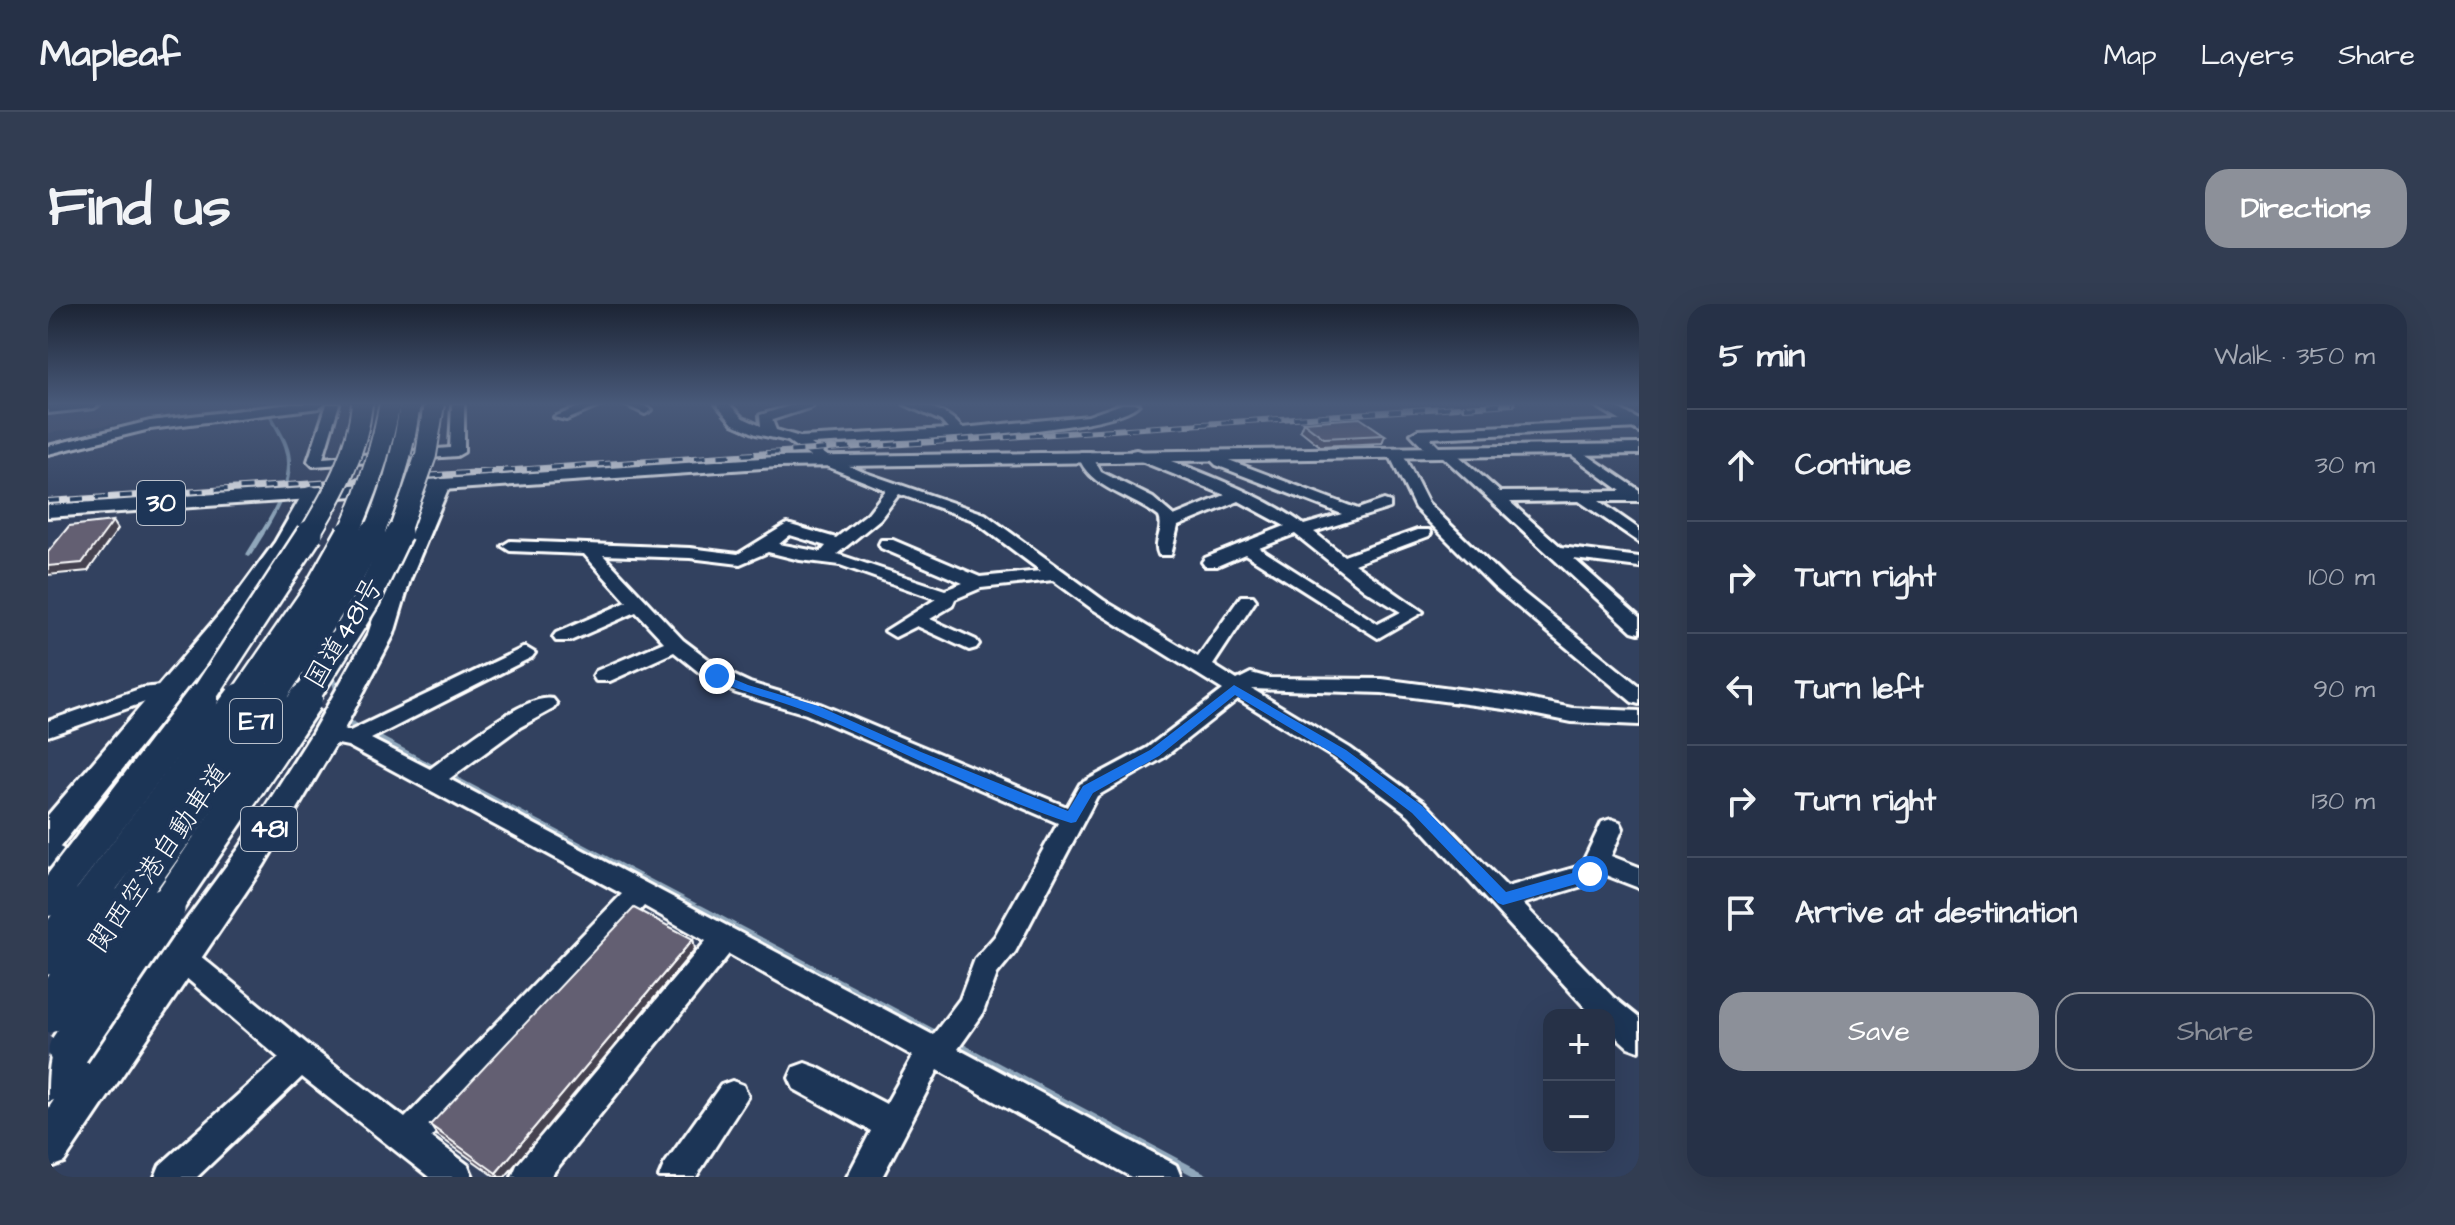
<!DOCTYPE html>
<meta charset="utf-8">
<style>
:root{--surface:#263147;--page:#323d52;--text:#f1f3f6;--muted:#a4a9b4;--line:#424c60;--accent:#8c9099}
body{margin:0;font-family:"Architects Daughter","Klee One",sans-serif;background:var(--page);color:var(--text)}
.controls{position:absolute;right:24px;bottom:24px;display:grid;overflow:hidden;border-radius:16px;box-shadow:0 8px 32px #0002}
.controls button{width:72px;height:72px;display:grid;place-items:center;padding:0;border:0;border-bottom:2px solid var(--line);background:var(--surface);color:var(--text);font:40px sans-serif}
.stop{position:absolute;width:24px;height:24px;margin:-18px;border:6px solid #1a73e8;border-radius:50%;background:#fff}
.stop.end{background:#1a73e8;border-color:#fff;box-shadow:0 2px 8px #0008}
.list{margin:0;padding:0;list-style:none}
h2{display:flex;justify-content:space-between;align-items:center;height:104px;margin:0;padding:0 32px;font-size:34px}
h2 small{font-size:26px;font-weight:400;color:var(--muted)}
.list li{display:grid;grid-template-columns:52px 1fr auto;gap:24px;align-items:center;box-sizing:border-box;height:112px;padding:0 32px;border-top:2px solid var(--line)}
.list b{display:block;font-size:30px;white-space:nowrap}
.list em{font-size:26px;font-style:normal;color:var(--muted)}
.actions{display:flex;gap:16px;padding:24px 32px}
.actions a{flex:1;padding:18px 0;border:2px solid var(--accent);border-radius:24px;text-align:center;font-size:28px;color:var(--accent)}
.actions .main{background:var(--accent);color:#fff}
.icon{flex:none;width:44px;height:44px;fill:none;stroke:currentColor;stroke-width:2;stroke-linecap:round;stroke-linejoin:round}
.map{position:relative;flex:none;width:1591px;height:873px;overflow:hidden;border-radius:24px}
header{display:flex;align-items:center;gap:48px;box-sizing:border-box;height:112px;padding:0 40px;background:var(--surface);border-bottom:2px solid var(--line)}
header strong{font-size:38px}
nav{display:flex;gap:44px;margin-inline-start:auto;font-size:28px}
.intro{display:flex;align-items:center;justify-content:space-between;box-sizing:border-box;height:192px;padding:0 48px}
h1{margin:0;font-size:56px}
.button{padding:20px 36px;border-radius:24px;background:var(--accent);color:#fff;font-size:28px;font-weight:700}
main{display:flex;gap:48px;padding:0 48px}
aside{flex:1;background:var(--surface);border-radius:24px;box-shadow:0 8px 32px #0002}
.map>svg:first-child{display:block}
.built{fill:#414a65}
.lines{fill:none;stroke-linecap:round;stroke-linejoin:round}
.stream-far3{stroke:#90a7bb;stroke-width:4}
.stream-far2{stroke:#90a7bb;stroke-width:5}
.stream-far1{stroke:#90a7bb;stroke-width:6}
.stream{stroke:#90a7bb;stroke-width:8}
.minor-casing{stroke:#fff;stroke-width:6}
.major-casing{stroke:#fff;stroke-width:6}
.highway-casing{stroke:#fff;stroke-width:6}
.minor{fill:#1d3557;fill-rule:evenodd}
.major{fill:#1d3557;fill-rule:evenodd}
.highway{fill:#1d3557;fill-rule:evenodd}
.rail-casing{stroke:#fff;stroke-width:6}
.rail{stroke:#1d3557;stroke-width:4;stroke-dasharray:12;stroke-linecap:butt}
.highway-bridge-far3-casing{stroke:#fff;stroke-width:24;stroke-linecap:butt}
.highway-bridge-far2-casing{stroke:#fff;stroke-width:30;stroke-linecap:butt}
.highway-bridge-far1-casing{stroke:#fff;stroke-width:38;stroke-linecap:butt}
.highway-bridge-casing{stroke:#fff;stroke-width:47;stroke-linecap:butt}
.highway-bridge-far3{stroke:#1d3557;stroke-width:20}
.highway-bridge-far2{stroke:#1d3557;stroke-width:25}
.highway-bridge-far1{stroke:#1d3557;stroke-width:32}
.highway-bridge{stroke:#1d3557;stroke-width:41}
.wall{fill:#555162;stroke:#fff;stroke-width:2}
.shaded-wall{fill:#454250;stroke:#fff;stroke-width:2}
.building{fill:#635e72;stroke:#fff;stroke-width:2}
.route{fill:#1a73e8}
.labels{text-anchor:middle;dominant-baseline:central;stroke-width:8;stroke-linejoin:round;paint-order:stroke}
.shield{fill:#1d3557;stroke:#bbc2cd;stroke-width:2}
.shield-label{font-size:26px;font-weight:bold;fill:#fff}
.street-label{font-size:28px;fill:#fff;stroke:#1d3557}
</style>
<header>
<strong>Mapleaf</strong>
<nav><a>Map</a><a>Layers</a><a>Share</a></nav>
</header>
<div class="intro"><h1>Find us</h1><a class="button">Directions</a></div>
<main>
<div class="map">
<svg width="1591" height="873" viewBox="0 0 1591 873">
<rect width="100%" height="100%" fill="#32415f"/>
<filter id="ink" filterUnits="userSpaceOnUse"><feTurbulence type="fractalNoise" baseFrequency=".0125" numOctaves="2"/><feDisplacementMap in="SourceGraphic" scale="16" xChannelSelector="R" yChannelSelector="G"/><feConvolveMatrix kernelMatrix="1 2 1 2 8 2 1 2 1" color-interpolation-filters="sRGB"/></filter>
<g filter="url(#ink)">
<path class="built" d="M65,100H219L0,129V108Z"/>
<g class="lines">
<path class="stream-far3" d="M213,231C228,207 249,171 238,142C234,130 226,120 221,108L226,106"/>
<g class="stream-far2">
<path d="M201,250L214,229"/>
<path d="M283,366L290,390"/>
</g>
<g class="stream-far1">
<path d="M296,412L298,417L389,466"/>
<path d="M399,471L656,607"/>
</g>
<g class="stream">
<path d="M652,605L891,732"/>
<path d="M905,739L1156,873"/>
</g>
<g class="minor-casing">
<g id="minor">
<path d="M14,100H52L46,104L0,109V101Z"/>
<path d="M243,100H277L271,104L102,125L0,150V142L102,117Z"/>
<path d="M279,100H291L275,154L402,144L404,100H416V148L409,152L265,162L260,157Z"/>
<path d="M539,100H556L518,116L506,113Z"/>
<path d="M576,100H592L604,106L597,110Z"/>
<path d="M668,100H681L695,114L713,122L712,111L748,100H765L764,103L724,116L728,126L752,133L900,125L893,117L856,100C879,100 899,106 914,124L1040,112L1074,100H1091C1061,132 819,137 763,140L781,153L815,168L937,210L1055,296L1150,353L1193,292H1205L1208,296L1165,361L1189,376L1203,369L1221,374L1334,375L1464,392L1524,404L1591,407V421L1524,418L1464,406L1334,389L1204,385L1302,444L1377,499L1459,583L1533,562L1554,518L1563,515L1572,518L1575,524L1563,552L1591,563V584L1555,570L1551,577L1475,600L1565,693L1591,714V747L1580,743L1561,726V711H1544L1361,511L1286,454L1190,395L1115,454L1049,492L967,648L949,670L934,711L910,745L1128,861L1133,873H1083L890,766L834,873H799L823,827L746,785L741,774L746,763L757,759L768,763L838,800L865,752L681,650L502,873H464L469,861L658,637L596,602L383,833L420,861L425,873H381L254,773L149,873H107L112,861L231,754L114,653L110,645L114,637L124,633L134,637L264,744L357,814L574,590L300,442L270,436L267,431L270,426L278,424L302,427L477,343L487,349L484,353L323,435L382,465C406,448 478,388 505,395L509,400L505,405L472,423L401,475L885,731L912,695L927,655L947,632L1010,519L758,410L688,389L662,377L626,348L562,377H548L545,372L548,367L616,338L588,308L522,337H508L505,333L508,329L579,298L536,250L462,247L454,242L462,237L642,244L690,250L739,220L788,234L820,209L838,186L771,159L740,137L708,130L685,120ZM851,190L925,216L993,267L932,273L845,236H833L831,240L833,244L915,279L897,286L789,250L832,215ZM742,231L778,242L773,248L731,240ZM720,248L752,256L792,261L888,295L837,327L847,333L869,322L921,346L928,344L931,340L928,336L882,315L904,302L907,295L933,284L1005,276L1043,304L1175,386L1099,444L1032,480L1019,503L772,400L702,379L676,367L635,336L555,251L642,254L692,260Z"/>
<path d="M1591,116V124L1382,134L1393,145H1403L1452,188L1573,187L1521,149V143L1526,142L1591,186V197H1551L1591,225V238L1531,197L1462,198L1513,243L1591,253V263L1526,255L1591,313V329L1584,327L1393,151H1383L1363,130L1370,126Z"/>
<path d="M1347,144L1354,148L1380,199L1458,275L1591,382V400L1584,398L1446,283L1367,204L1340,148Z"/>
<path d="M1088,146C1132,158 1221,193 1256,221L1294,210L1168,161L1157,150L1159,147H1169L1178,155L1310,205L1336,196L1342,198V204L1266,228L1296,252L1369,226H1381L1383,229L1381,232L1306,260L1375,308L1330,334L1197,250L1169,262H1157L1154,258L1157,254L1237,222L1191,197L1130,222L1123,251H1111C1104,238 1117,226 1111,213C1086,192 1040,185 1030,151L1032,148H1042L1053,168L1105,194L1126,212L1177,191L1083,153V147ZM1247,230L1317,286L1353,308L1330,320L1211,244Z"/>
<path d="M121,381L128,383L131,388L128,393L103,396L0,432V417L94,384Z"/>
<path d="M0,538C16,543 39,559 47,574L43,581C25,587 13,572 0,562Z"/>
<path d="M684,777L695,781L700,792L648,873H611L616,861L673,781Z"/>
</g>
</g>
<g class="major-casing">
<g id="major">
<path d="M1545,100H1563L1591,116V128Z"/>
<path d="M1591,140V150L728,163L0,213V201L728,153Z"/>
</g>
</g>
<g class="highway-casing">
<g id="highway">
<path d="M392,174L402,180L362,276L346,330L293,431L216,561L16,858L0,864V805L6,796L0,798C0,769 0,739 21,727L36,732L42,746L40,750L192,543L264,429L320,330L338,276L382,180Z"/>
<path d="M265,182L275,188L249,239L206,301L12,543L0,547V511L188,291L227,238L258,184Z"/>
</g>
</g>
<use href="#minor" class="minor"/>
<use href="#major" class="major"/>
<use href="#highway" class="highway"/>
<g class="rail-casing">
<g id="rail">
<path d="M1416,103L1465,100"/>
<path d="M0,197L1410,103"/>
</g>
</g>
<use href="#rail" class="rail"/>
<g class="highway-bridge-far3-casing">
<g id="highway-bridge-far3">
<path d="M261,231C286,189 309,150 314,100"/>
<path d="M300,231C320,188 333,147 342,100"/>
<path d="M325,231C344,188 356,147 362,100"/>
<path d="M350,231L378,151L386,100"/>
</g>
</g>
<g class="highway-bridge-far2-casing">
<g id="highway-bridge-far2">
<path d="M152,397L262,229"/>
<path d="M192,397L269,286L301,229"/>
<path d="M222,397L296,285L325,229"/>
<path d="M256,397L319,296L351,229"/>
</g>
</g>
<g class="highway-bridge-far1-casing">
<g id="highway-bridge-far1">
<path d="M0,596L154,395"/>
<path d="M32,607L193,395"/>
<path d="M73,607L224,395"/>
<path d="M115,607L258,395"/>
</g>
</g>
<g class="highway-bridge-casing">
<g id="highway-bridge">
<path d="M0,650L34,605"/>
<path d="M0,708L74,605"/>
<path d="M21,746L116,605"/>
</g>
</g>
<use href="#highway-bridge-far3" class="highway-bridge-far3"/>
<use href="#highway-bridge-far2" class="highway-bridge-far2"/>
<use href="#highway-bridge-far1" class="highway-bridge-far1"/>
<use href="#highway-bridge" class="highway-bridge"/>
</g>
<g class="wall">
<path d="M1255,118L1337,131L1334,139L1272,142L1252,126Z"/>
<path d="M645,635L647,645L457,873H448L389,831L382,821Z"/>
</g>
<g class="shaded-wall">
<path d="M65,217L70,225L40,267L0,271V262Z"/>
<path d="M645,635L647,645L457,873H451L448,869Z"/>
</g>
<g class="building">
<path d="M1312,114L1337,131L1276,134L1255,118Z"/>
<path d="M65,217L34,259L0,262V248L21,222Z"/>
<path d="M586,604L645,635L448,869L382,821Z"/>
</g>
</g>
<linearGradient id="sky" x2="0" y2="1"><stop stop-color="#1c2434"/><stop offset="0.45" stop-color="#495a7a"/><stop offset="1" stop-color="#495a7a" stop-opacity="0"/></linearGradient>
<rect width="1591" height="222" fill="url(#sky)"/>
<path class="route" d="M669,368L700,381L770,402L873,448L1020,507L1035,482L1102,446L1186,381L1298,446L1374,502L1458,588L1542,564L1550,570L1542,576L1455,601L1450,599L1364,509L1289,452L1187,391L1111,452L1045,489L1028,518L1023,519C934,490 850,444 763,409C731,396 696,389 664,375V370Z"/>
<g class="labels">
<g class="shield">
<rect x="89" y="177" width="48" height="44" rx="6"/>
<rect x="182" y="395" width="52" height="44" rx="6"/>
<rect x="193" y="503" width="56" height="44" rx="6"/>
</g>
<g class="shield-label">
<text x="113" y="199">30</text>
<text x="208" y="417">E71</text>
<text x="221" y="525">481</text>
</g>
<g class="street-label">
<text transform="translate(296 329) rotate(-59)">国道481号</text>
<text transform="translate(111 554) rotate(-55)">関西空港自動車道</text>
</g>
</g>
</svg>
<div class="controls">
<button>+</button>
<button>−</button>
</div>
<div class="stop" style="left:1542px;top:570px"></div>
<div class="stop end" style="left:669px;top:372px"></div>
</div>
<aside>
<h2>5 min<small>Walk · 350 m</small></h2>
<ul class="list">
<li><svg class="icon" aria-label="ahead" viewBox="0 0 24 24"><path d="M12 20V5M6 11l6-6 6 6"/></svg><div><b>Continue</b></div><em>30 m</em></li>
<li><svg class="icon" aria-label="right" viewBox="0 0 24 24"><path d="M7 20v-9h11M14 6l5 5-5 5"/></svg><div><b>Turn right</b></div><em>100 m</em></li>
<li><svg class="icon" aria-label="left" viewBox="0 0 24 24"><path d="M17 20v-9H6M10 6l-5 5 5 5"/></svg><div><b>Turn left</b></div><em>90 m</em></li>
<li><svg class="icon" aria-label="right" viewBox="0 0 24 24"><path d="M7 20v-9h11M14 6l5 5-5 5"/></svg><div><b>Turn right</b></div><em>130 m</em></li>
<li><svg class="icon" aria-label="arrive" viewBox="0 0 24 24"><path d="M6 21V4h12l-3 4 3 4H6"/></svg><div><b>Arrive at destination</b></div></li>
</ul>
<div class="actions"><a class="main">Save</a><a>Share</a></div>
</aside>
</main>
